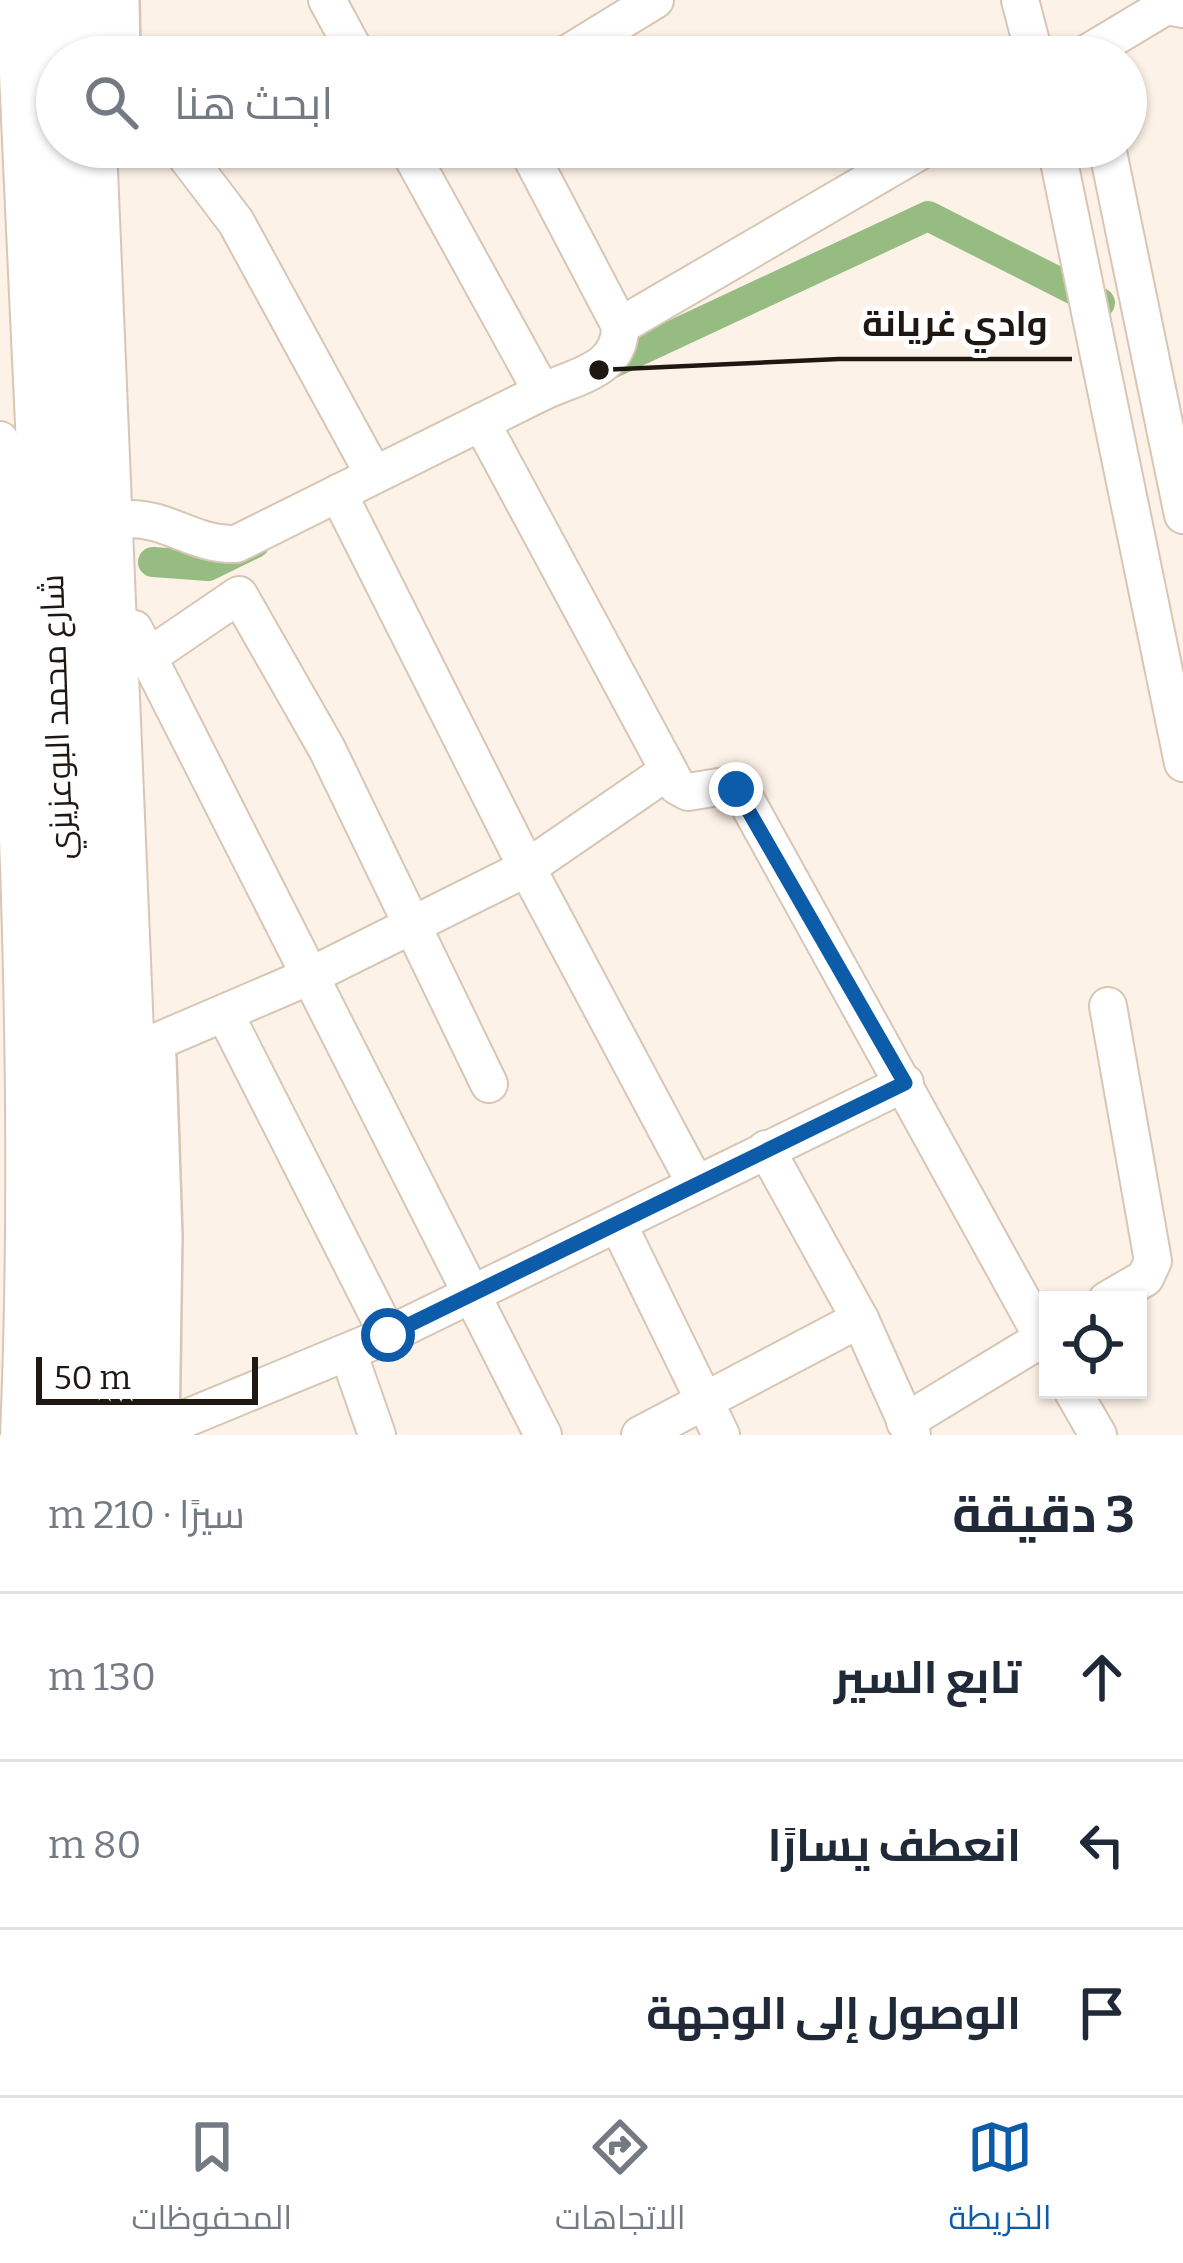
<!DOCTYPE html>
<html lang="ar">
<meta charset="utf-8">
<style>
:root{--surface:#fff;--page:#f2f2f3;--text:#1f2937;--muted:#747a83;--line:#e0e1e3;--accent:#0d5caa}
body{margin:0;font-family:Bitter,Cairo,serif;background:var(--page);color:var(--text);direction:rtl}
.controls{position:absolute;right:36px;bottom:36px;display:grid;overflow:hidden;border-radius:0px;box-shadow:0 3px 9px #0004}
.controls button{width:108px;height:108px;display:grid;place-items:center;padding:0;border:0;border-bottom:3px solid var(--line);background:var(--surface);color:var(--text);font:60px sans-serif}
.scale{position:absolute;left:36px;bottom:30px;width:222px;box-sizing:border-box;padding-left:12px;border:6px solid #1f1812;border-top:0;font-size:33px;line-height:42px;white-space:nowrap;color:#1f1812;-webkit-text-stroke:9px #fff;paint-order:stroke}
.stop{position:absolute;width:36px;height:36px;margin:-27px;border:9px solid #0d5caa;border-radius:50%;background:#fff}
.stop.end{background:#0d5caa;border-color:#fff;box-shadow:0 3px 12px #0008}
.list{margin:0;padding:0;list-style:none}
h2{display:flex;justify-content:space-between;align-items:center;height:156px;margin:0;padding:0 48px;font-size:51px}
h2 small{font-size:39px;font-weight:400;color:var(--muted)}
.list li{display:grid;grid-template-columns:78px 1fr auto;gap:36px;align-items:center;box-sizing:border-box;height:168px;padding:0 48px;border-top:3px solid var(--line)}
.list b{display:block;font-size:45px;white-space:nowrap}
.list em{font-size:39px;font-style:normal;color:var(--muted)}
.icon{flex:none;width:66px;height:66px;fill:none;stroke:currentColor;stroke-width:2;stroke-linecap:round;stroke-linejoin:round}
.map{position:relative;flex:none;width:1183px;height:1435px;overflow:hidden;direction:ltr}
.search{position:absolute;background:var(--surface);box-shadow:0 3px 9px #0004;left:36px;right:36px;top:36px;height:132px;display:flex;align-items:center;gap:30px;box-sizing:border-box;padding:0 42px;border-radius:66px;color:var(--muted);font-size:45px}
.sheet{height:660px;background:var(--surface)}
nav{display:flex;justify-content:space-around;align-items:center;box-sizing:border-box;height:168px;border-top:3px solid var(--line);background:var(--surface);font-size:33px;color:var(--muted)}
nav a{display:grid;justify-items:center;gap:6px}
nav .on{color:var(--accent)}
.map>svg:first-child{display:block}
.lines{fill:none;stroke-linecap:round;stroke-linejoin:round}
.canal{stroke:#96bc82;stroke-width:30}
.street-casing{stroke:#d8c6b5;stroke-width:40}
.secondary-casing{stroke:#d8c6b5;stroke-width:56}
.highway-casing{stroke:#d8c6b5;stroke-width:70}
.street{stroke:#fff;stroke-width:36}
.secondary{stroke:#fff;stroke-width:51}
.highway{stroke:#fff;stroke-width:66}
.route{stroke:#0d5caa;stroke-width:15}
.labels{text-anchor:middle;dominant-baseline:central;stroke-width:10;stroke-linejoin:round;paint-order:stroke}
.street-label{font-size:33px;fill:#1f1812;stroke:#fff}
.leader{fill:none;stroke:#1f1812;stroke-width:4.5}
.callout-dot{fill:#1f1812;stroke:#fff;stroke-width:4.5}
.callout-label{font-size:36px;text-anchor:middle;font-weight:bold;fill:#1f1812;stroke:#fff;stroke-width:10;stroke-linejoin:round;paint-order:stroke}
</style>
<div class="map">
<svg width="1183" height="1435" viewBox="0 0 1183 1435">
<rect width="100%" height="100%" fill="#fdf2e7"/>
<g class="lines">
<g class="canal">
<path d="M598,370L928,216L1100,303"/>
<path d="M153,562L208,566L255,543"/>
</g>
<g class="street-casing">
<g id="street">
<path d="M327,0L358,57"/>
<path d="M1020,0L1035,57"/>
<path d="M562,57L655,0"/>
<path d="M1081,57L1166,6L1183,9"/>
<path d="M179,147L236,222L374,475"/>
<path d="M407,147L542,392C576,376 621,370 620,326"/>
<path d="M526,147L620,326L927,147"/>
<path d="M1056,147L1183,763"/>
<path d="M1107,147L1183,515"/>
<path d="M481,422L677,786L688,792L725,786L746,800L1048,1347"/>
<path d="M0,440C17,771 33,1104 19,1435"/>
<path d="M338,493L527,868L695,1183"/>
<path d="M128,519C169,518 195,546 236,544L542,392"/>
<path d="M101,623L134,629L543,1435"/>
<path d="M148,657L239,595L327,749L489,1084"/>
<path d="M225,1014L388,1335"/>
<path d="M149,1045L310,976L527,868L668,771"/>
<path d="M766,1149L860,1319L912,1435"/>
<path d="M618,1224L721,1435"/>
<path d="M1107,1300L1145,1278L1153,1261L1108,1006"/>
<path d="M348,1352L377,1435"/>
<path d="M1072,1390L1098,1435"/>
<path d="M905,1422L1048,1335"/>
<path d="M153,1432L388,1335L905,1083"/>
<path d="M640,1435L860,1319"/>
</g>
</g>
<g class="secondary-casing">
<g id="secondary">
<path d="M113,0L114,57"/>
<path d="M150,1058L156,1236L153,1435"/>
</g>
</g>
<g class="highway-casing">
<g id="highway">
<path d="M30,0C49,476 83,959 64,1435"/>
<path d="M76,0L80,57"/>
<path d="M83,147L121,1057L122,1220L110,1435"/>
</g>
</g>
<use href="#street" class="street"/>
<use href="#secondary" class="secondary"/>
<use href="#highway" class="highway"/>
</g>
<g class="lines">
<path class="route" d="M388,1335L905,1083L736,789"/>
</g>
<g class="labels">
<g class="street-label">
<text transform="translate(57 717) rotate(-92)">شارع محمد البوعزيزي</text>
</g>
</g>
<path class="leader" d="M599 370L839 359H1072"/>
<circle class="callout-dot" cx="599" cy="370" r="12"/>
<g class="callout-label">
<text x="955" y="336">وادي غريانة</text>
</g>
</svg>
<div class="controls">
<button><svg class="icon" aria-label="locate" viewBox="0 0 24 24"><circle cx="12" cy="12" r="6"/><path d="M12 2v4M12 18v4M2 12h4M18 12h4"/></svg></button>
</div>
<div class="scale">50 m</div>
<div class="stop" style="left:388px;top:1335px"></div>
<div class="stop end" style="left:736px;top:789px"></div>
<div class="search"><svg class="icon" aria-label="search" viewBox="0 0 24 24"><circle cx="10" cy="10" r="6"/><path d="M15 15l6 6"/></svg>ابحث هنا</div>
</div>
<section class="sheet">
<h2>3 دقيقة<small>سيرًا · 210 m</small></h2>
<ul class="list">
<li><svg class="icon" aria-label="ahead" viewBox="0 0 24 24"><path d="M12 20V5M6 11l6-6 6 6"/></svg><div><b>تابع السير</b></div><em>130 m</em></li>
<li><svg class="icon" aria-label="left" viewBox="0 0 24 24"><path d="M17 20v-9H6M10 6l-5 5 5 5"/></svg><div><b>انعطف يسارًا</b></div><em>80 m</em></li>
<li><svg class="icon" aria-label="arrive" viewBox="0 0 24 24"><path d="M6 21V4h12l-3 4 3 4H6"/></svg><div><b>الوصول إلى الوجهة</b></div></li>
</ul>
</section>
<nav>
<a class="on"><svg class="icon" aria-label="map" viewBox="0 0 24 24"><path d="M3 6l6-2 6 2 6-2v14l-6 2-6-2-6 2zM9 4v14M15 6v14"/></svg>الخريطة</a>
<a><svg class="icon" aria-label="directions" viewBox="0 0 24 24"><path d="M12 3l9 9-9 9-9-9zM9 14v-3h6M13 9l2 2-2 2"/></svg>الاتجاهات</a>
<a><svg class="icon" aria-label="saved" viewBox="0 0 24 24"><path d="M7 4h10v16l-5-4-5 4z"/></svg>المحفوظات</a>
</nav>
